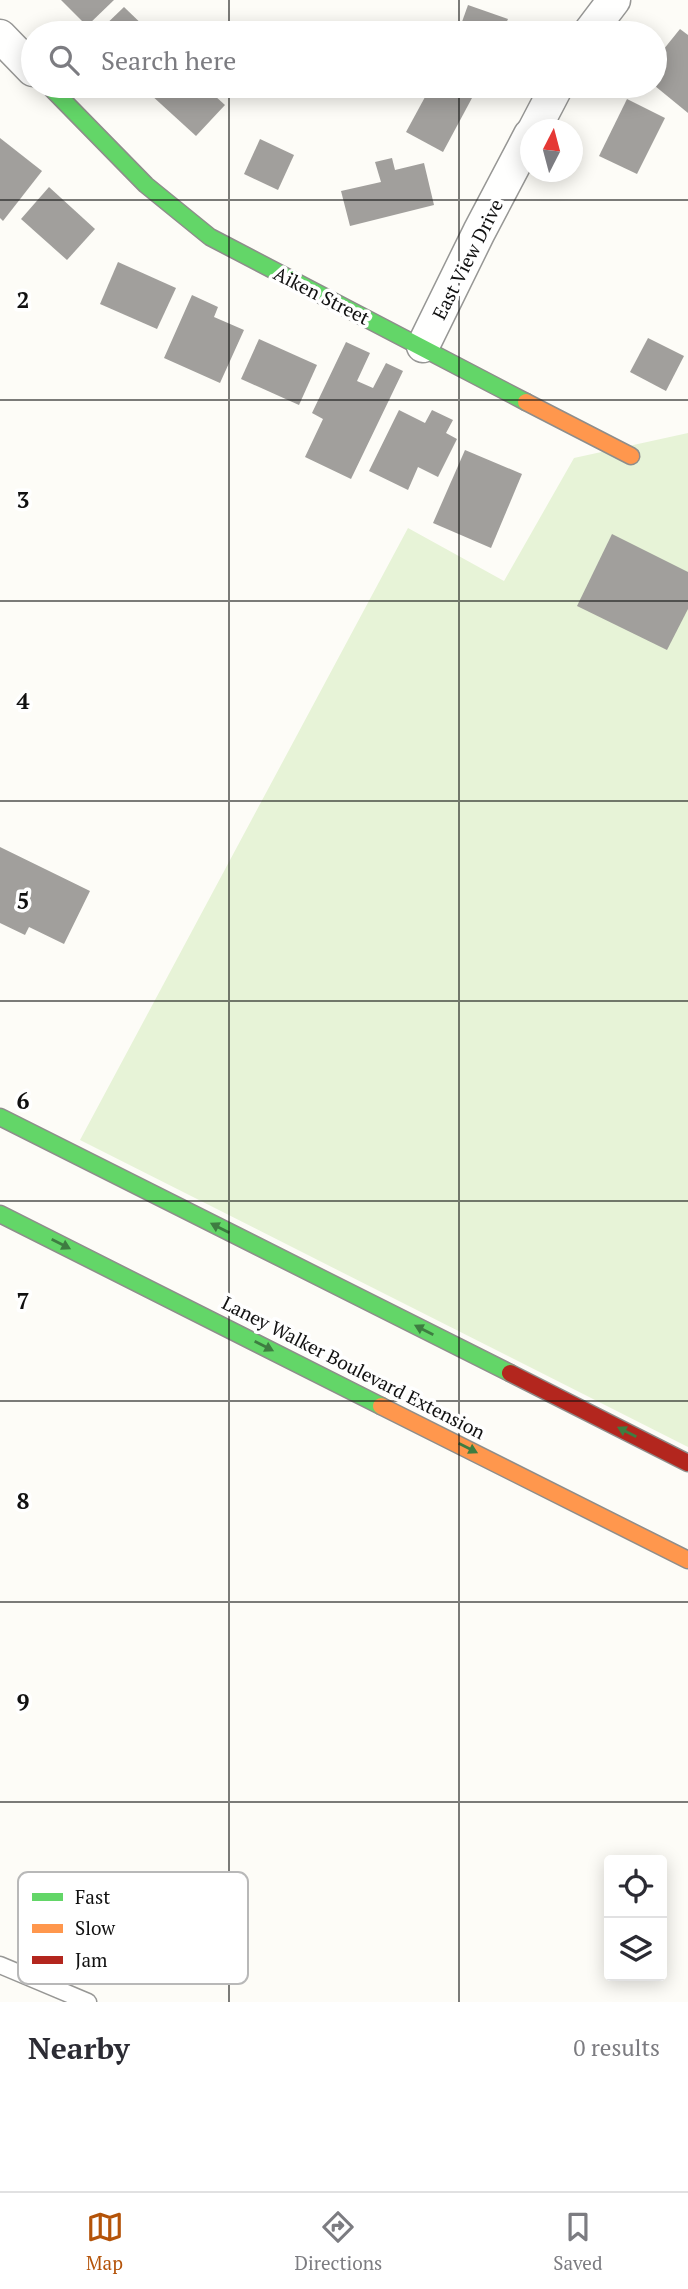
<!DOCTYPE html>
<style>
:root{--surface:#fff;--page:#f2f2f3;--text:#2b2b33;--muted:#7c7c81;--line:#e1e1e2;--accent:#b45309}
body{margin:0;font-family:"PT Serif",serif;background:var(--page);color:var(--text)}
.controls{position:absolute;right:21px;bottom:21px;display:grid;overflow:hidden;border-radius:7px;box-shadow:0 4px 18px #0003}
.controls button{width:63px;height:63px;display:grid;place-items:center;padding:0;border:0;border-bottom:2px solid var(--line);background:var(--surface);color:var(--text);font:35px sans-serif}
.compass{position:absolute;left:520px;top:119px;width:63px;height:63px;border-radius:50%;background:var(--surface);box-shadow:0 4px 18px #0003;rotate:6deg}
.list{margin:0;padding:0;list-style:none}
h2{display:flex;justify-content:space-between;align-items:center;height:91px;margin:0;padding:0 28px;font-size:30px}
h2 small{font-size:23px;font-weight:400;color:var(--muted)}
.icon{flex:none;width:38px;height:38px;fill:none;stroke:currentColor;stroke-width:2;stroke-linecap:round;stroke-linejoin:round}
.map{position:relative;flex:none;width:688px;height:2002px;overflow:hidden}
.search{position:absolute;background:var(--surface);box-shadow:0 4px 18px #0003;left:21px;right:21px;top:21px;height:77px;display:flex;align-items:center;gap:18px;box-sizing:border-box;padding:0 24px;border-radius:38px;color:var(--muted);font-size:26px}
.sheet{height:189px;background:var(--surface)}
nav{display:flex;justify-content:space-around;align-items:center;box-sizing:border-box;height:98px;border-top:2px solid var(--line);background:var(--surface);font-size:19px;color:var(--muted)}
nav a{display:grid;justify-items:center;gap:4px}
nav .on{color:var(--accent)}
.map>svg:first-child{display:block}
.green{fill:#e7f3d7}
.building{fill:#a19f9c}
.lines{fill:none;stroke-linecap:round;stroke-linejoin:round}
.lane-casing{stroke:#979795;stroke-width:19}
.street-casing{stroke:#979795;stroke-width:35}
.fast-casing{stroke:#8e8d8b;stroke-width:19}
.slow-casing{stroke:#8e8d8b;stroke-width:19}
.jam-casing{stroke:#8e8d8b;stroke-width:19}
.lane{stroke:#fffffe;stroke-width:16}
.street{stroke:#fffffe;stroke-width:32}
.fast{stroke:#63d668;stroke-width:16}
.slow{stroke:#ff974d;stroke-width:16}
.jam{stroke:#b3261e;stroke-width:16}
.oneway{fill:#3e7d41}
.grid{fill:none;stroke:#111;stroke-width:2;stroke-opacity:0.55}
.labels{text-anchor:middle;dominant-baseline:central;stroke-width:7;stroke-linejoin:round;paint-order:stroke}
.street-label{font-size:19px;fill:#111;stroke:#fff}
.key{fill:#fff;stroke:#b8b8b8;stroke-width:2}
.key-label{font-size:19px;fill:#111}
.grid-label{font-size:23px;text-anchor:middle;font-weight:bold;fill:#111;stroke:#fff;stroke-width:7;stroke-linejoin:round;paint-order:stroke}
</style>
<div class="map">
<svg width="688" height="2002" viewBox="0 0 688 2002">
<rect width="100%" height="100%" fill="#fdfcf7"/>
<path class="green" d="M688,433V1447L80,1140L408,528L504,581L574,458Z"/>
<g class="building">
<path d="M61,0H114L87,26Z"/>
<path d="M468,5L508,19L502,33H458Z"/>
<path d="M124,7L151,33H97Z"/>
<path d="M680,29L688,35V113L655,86V60Z"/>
<path d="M158,86H204L225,105L196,136L150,94Z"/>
<path d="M431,86H449L472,98L443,152L406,132Z"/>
<path d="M627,99L665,118L637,174L599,156Z"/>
<path d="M0,138L42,171L3,221L0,218Z"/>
<path d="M260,139L294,155L278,190L244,174Z"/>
<path d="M392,158L395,170L424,163L434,205L350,226L341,191L381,182L375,162Z"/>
<path d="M49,187L95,229L67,260L21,219Z"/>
<path d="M118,262L176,288L157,329L100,304Z"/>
<path d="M192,295L218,307L214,317L244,330L220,383L164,358Z"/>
<path d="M648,338L684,356L666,391L630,372Z"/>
<path d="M259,339L317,365L299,405L241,379Z"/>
<path d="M346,342L370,353L357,381L373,388L386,363L403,371L351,479L305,457L323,419L312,413Z"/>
<path d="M399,410L425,423L432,410L453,420L446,433L457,439L438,477L418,467L408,490L369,471Z"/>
<path d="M465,450L522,474L491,548L433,523Z"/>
<path d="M612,534L688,572V609L667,650L577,606Z"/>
<path d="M0,847L90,891L64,944L29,927L25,935L0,923Z"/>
</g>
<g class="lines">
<g class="lane-casing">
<path id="lane" d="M0,1965L88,2002"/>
</g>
<g class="street-casing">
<g id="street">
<path d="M589,33L614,0"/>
<path d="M0,36L33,70"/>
<path d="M534,130L557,86"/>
<path d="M423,346L479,232L530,135"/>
</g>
</g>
<g class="fast-casing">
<g id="fast">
<path d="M49,86L146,185L210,237L526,402"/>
<path d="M0,1117L510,1373"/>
<path d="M0,1214L381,1406"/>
</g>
</g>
<g class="slow-casing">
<g id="slow">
<path d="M526,402L631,456"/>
<path d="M381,1406L688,1560"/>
</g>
</g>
<g class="jam-casing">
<path id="jam" d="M510,1373L688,1463"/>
</g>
<use href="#lane" class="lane"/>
<use href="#street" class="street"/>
<use href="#fast" class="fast"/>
<use href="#slow" class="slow"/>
<use href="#jam" class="jam"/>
</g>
<defs><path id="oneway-solid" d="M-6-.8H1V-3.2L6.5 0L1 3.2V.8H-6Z" transform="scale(1.75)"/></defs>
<g class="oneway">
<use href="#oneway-solid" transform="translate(220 1228) rotate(-153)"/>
<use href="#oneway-solid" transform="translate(61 1244) rotate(27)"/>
<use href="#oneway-solid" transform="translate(424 1330) rotate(-153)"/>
<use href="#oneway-solid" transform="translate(264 1346) rotate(27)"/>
<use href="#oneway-solid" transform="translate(627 1432) rotate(-153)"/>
<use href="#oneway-solid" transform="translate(468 1448) rotate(27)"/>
</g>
<path class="grid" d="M229,0V33M459,0V33M229,86V2002M459,86V2002M0,200H688M0,400H688M0,601H688M0,801H688M0,1001H688M0,1201H688M0,1401H688M0,1602H688M0,1802H688"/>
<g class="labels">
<g class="street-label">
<text transform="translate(467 259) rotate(-63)">East View Drive</text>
<text transform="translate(322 295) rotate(27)">Aiken Street</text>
<text transform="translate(354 1367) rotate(27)">Laney Walker Boulevard Extension</text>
</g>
</g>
<rect x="18" y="1872" width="230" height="112" rx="10" class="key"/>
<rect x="32" y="1893" width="31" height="8" fill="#63d668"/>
<rect x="32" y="1924" width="31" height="9" fill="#ff974d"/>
<rect x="32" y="1956" width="31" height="8" fill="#b3261e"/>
<g class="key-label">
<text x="75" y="1904">Fast</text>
<text x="75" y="1935">Slow</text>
<text x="75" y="1967">Jam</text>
</g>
<g class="grid-label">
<text x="23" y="308">2</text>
<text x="23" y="508">3</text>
<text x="23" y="709">4</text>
<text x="23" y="909">5</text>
<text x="23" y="1109">6</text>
<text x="23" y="1309">7</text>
<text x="23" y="1509">8</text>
<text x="23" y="1710">9</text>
</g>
</svg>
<div class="controls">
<button><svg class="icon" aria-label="locate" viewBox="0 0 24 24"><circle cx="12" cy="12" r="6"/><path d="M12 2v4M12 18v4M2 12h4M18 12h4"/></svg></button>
<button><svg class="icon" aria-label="layers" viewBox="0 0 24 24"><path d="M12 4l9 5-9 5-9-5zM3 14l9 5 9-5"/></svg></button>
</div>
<svg class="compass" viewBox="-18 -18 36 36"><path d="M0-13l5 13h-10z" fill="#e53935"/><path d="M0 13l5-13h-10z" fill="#7c7c81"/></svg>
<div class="search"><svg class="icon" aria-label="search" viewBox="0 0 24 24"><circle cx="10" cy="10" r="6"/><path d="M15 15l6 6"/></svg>Search here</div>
</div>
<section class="sheet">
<h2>Nearby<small>0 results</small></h2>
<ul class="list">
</ul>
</section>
<nav>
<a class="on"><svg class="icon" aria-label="map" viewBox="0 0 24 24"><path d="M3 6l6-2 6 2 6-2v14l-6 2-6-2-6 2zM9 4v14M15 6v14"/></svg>Map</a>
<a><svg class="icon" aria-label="directions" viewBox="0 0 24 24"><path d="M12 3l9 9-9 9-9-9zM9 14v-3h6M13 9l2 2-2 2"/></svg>Directions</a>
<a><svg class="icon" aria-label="saved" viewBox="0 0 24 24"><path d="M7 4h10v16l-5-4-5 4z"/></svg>Saved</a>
</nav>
